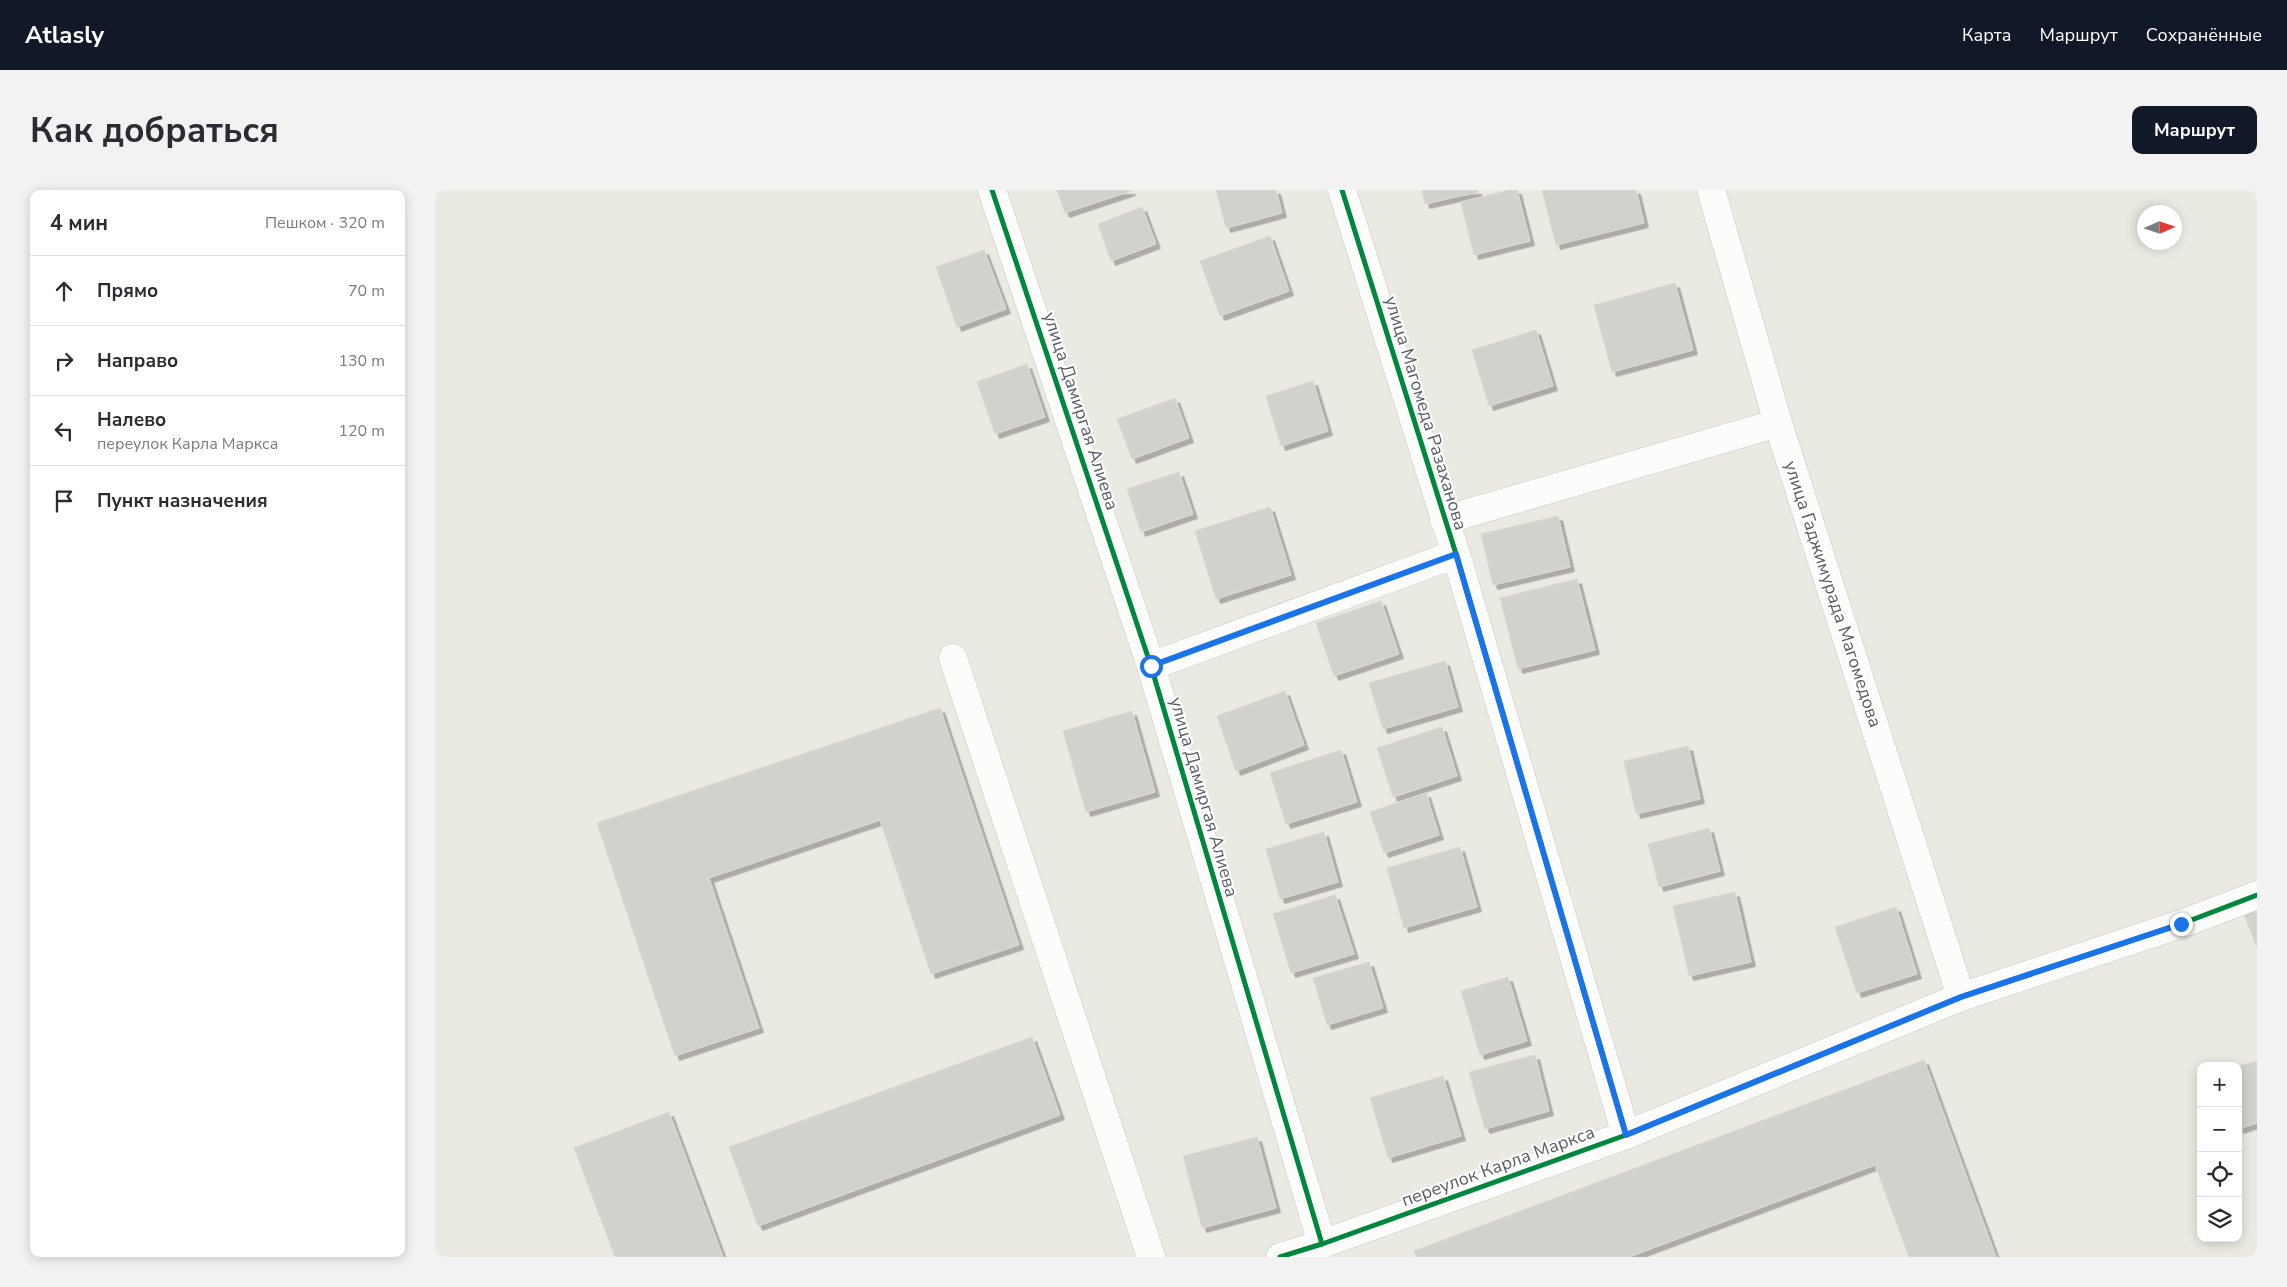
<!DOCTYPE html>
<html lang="ru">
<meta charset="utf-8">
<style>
:root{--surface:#fff;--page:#f2f2f3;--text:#2b2b33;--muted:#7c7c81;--line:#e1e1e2;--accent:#111827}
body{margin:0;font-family:"Nunito Sans",sans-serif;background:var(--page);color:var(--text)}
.controls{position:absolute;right:15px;bottom:15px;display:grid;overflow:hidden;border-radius:10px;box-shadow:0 2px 12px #0003}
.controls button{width:45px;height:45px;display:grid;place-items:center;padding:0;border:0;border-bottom:1px solid var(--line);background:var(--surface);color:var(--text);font:25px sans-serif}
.compass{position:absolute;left:1702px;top:15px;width:45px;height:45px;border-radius:50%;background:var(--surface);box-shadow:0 2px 12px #0003;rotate:87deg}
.stop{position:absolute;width:15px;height:15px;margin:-11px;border:4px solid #1a73e8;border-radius:50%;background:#fff}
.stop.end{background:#1a73e8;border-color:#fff;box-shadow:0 1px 5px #0008}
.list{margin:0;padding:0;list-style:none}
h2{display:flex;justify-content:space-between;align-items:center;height:65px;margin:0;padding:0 20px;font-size:21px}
h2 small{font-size:16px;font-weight:400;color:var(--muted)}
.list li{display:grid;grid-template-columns:32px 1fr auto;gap:15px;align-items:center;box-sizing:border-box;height:70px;padding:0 20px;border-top:1px solid var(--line)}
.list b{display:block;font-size:19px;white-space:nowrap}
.list p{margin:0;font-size:16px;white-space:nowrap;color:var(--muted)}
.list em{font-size:16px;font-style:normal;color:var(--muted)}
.icon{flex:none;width:28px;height:28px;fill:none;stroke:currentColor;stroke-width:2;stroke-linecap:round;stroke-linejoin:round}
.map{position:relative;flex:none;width:1822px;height:1067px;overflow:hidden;border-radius:10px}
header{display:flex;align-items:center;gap:30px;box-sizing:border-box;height:70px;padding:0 25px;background:var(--accent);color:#fff}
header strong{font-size:24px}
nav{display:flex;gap:28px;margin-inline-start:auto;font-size:18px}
.intro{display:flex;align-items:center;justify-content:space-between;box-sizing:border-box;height:120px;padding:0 30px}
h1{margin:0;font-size:35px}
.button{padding:12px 22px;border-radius:10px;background:var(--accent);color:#fff;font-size:18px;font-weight:700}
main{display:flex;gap:30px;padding:0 30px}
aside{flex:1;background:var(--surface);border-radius:10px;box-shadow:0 2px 12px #0003}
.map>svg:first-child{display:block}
.building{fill:#d2d2cd;stroke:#dad7d2;filter:url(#shadow)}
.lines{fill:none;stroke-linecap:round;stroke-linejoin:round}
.minor-casing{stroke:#c6c7c5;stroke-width:29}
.minor{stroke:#fcfcfb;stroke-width:28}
.cycleway-casing{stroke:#fff;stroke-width:8}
.cycleway{stroke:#00873e;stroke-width:5}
.route{stroke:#1a73e8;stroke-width:6}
.labels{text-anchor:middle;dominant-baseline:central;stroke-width:4;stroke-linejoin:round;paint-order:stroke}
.street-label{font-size:18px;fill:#585d63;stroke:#fff}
</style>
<header>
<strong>Atlasly</strong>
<nav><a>Карта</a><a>Маршрут</a><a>Сохранённые</a></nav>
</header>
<div class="intro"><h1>Как добраться</h1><a class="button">Маршрут</a></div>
<main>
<aside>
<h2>4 мин<small>Пешком · 320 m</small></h2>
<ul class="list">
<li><svg class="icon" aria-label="ahead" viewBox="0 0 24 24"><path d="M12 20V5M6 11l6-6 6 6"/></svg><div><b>Прямо</b></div><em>70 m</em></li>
<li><svg class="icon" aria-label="right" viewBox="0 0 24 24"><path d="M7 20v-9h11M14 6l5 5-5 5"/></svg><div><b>Направо</b></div><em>130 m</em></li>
<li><svg class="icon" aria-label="left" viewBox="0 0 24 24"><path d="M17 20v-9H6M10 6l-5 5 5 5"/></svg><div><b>Налево</b><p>переулок Карла Маркса</p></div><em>120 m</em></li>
<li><svg class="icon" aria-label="arrive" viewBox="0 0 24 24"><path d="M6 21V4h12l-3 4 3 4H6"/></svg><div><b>Пункт назначения</b></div></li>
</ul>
</aside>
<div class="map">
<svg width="1822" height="1067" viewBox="0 0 1822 1067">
<defs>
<filter id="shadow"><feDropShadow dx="4.5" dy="4.5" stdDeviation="0" flood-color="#0004"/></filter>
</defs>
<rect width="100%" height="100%" fill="#eae9e2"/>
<g class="building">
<path d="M622,0H696V1L630,23Z"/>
<path d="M781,0H841L847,23L791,38Z"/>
<path d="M987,0H1042L1043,2L990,14Z"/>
<path d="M1075,0H1082L1095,51L1039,65L1026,12Z"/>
<path d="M1107,0H1201L1209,33L1121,55Z"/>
<path d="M707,17L721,54L676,71L663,34Z"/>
<path d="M835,46L854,101L785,126L765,71Z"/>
<path d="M549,60L571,119L522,137L501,77Z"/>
<path d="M1240,93L1258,160L1177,182L1159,115Z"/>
<path d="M1101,140L1118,196L1054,216L1037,160Z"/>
<path d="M592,174L610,227L560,244L542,192Z"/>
<path d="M878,191L893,241L846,256L831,206Z"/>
<path d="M740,208L754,248L697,269L682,229Z"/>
<path d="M744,282L758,324L706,342L692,299Z"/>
<path d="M835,317L856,385L781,409L760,341Z"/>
<path d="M1123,326L1135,377L1058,395L1046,344Z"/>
<path d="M1142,389L1160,460L1083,479L1065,408Z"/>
<path d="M946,411L964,464L899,486L881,433Z"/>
<path d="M1010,471L1023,517L948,539L934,493Z"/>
<path d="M850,501L869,555L801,581L782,526Z"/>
<path d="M505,518L584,755L496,784L445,630L274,688L324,838L240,866L162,633Z"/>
<path d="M697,521L720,602L651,622L628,541Z"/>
<path d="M1007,537L1022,586L958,607L942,558Z"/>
<path d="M1253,556L1265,609L1201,624L1189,571Z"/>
<path d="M906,560L922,612L851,634L835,583Z"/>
<path d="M991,603L1004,645L949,663L935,622Z"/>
<path d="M1274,638L1285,681L1224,697L1213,654Z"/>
<path d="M889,642L903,692L845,709L831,659Z"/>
<path d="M1025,657L1042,717L969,738L952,678Z"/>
<path d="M1300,702L1316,772L1254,786L1238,716Z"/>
<path d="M900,705L919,764L856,783L838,724Z"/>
<path d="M1461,717L1482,784L1422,803L1400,737Z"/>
<path d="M1822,719V758L1809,724Z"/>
<path d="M934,772L948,818L892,835L878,788Z"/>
<path d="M1073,787L1092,851L1045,865L1026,801Z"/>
<path d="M597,847L625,925L323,1036L294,957Z"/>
<path d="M1100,865L1114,921L1050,939L1034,882Z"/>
<path d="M1489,870L1561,1067H1474L1440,975L1194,1067H981L979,1061Z"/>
<path d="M1822,871V933L1804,939L1803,876Z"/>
<path d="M1008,886L1026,946L953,968L935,908Z"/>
<path d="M234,922L288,1067H180L139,958Z"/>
<path d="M822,947L841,1018L767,1038L748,966Z"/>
</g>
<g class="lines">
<g class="minor-casing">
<g id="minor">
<path d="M557,0L716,476L887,1054"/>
<path d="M907,0L1021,364L1191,945"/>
<path d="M1276,0L1343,233L1526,807"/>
<path d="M1009,330L1343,233"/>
<path d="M518,468L716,1067"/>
<path d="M716,476L1021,364"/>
<path d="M845,1067L887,1054L1191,945L1526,807L1746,734L1822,705"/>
</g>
</g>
<use href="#minor" class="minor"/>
<g class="cycleway-casing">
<g id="cycleway">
<path d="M557,0L716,476L887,1054"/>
<path d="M907,0L1021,364L1191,945"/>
<path d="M845,1067L887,1054L1191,945L1526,807L1746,734L1822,705"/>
</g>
</g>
<use href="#cycleway" class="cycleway"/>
</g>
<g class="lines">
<path class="route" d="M716,476L1021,364L1191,945L1526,807L1746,734"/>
</g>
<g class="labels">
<g class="street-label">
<text transform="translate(646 221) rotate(72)">улица Дамиргая Алиева</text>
<text transform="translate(991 223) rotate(73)">улица Магомеда Разаханова</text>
<text transform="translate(1398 404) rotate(72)">улица Гаджимурада Магомедова</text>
<text transform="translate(769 607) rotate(74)">улица Дамиргая Алиева</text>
<text transform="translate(1063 976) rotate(-20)">переулок Карла Маркса</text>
</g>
</g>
</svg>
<div class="controls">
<button>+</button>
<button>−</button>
<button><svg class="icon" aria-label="locate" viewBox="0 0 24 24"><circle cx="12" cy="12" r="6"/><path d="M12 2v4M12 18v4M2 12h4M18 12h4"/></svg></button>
<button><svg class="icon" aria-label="layers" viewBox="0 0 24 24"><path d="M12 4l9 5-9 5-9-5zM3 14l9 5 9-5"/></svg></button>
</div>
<svg class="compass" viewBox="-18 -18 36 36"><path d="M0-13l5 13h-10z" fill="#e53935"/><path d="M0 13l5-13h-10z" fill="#7c7c81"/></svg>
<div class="stop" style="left:716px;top:476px"></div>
<div class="stop end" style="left:1746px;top:734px"></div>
</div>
</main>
